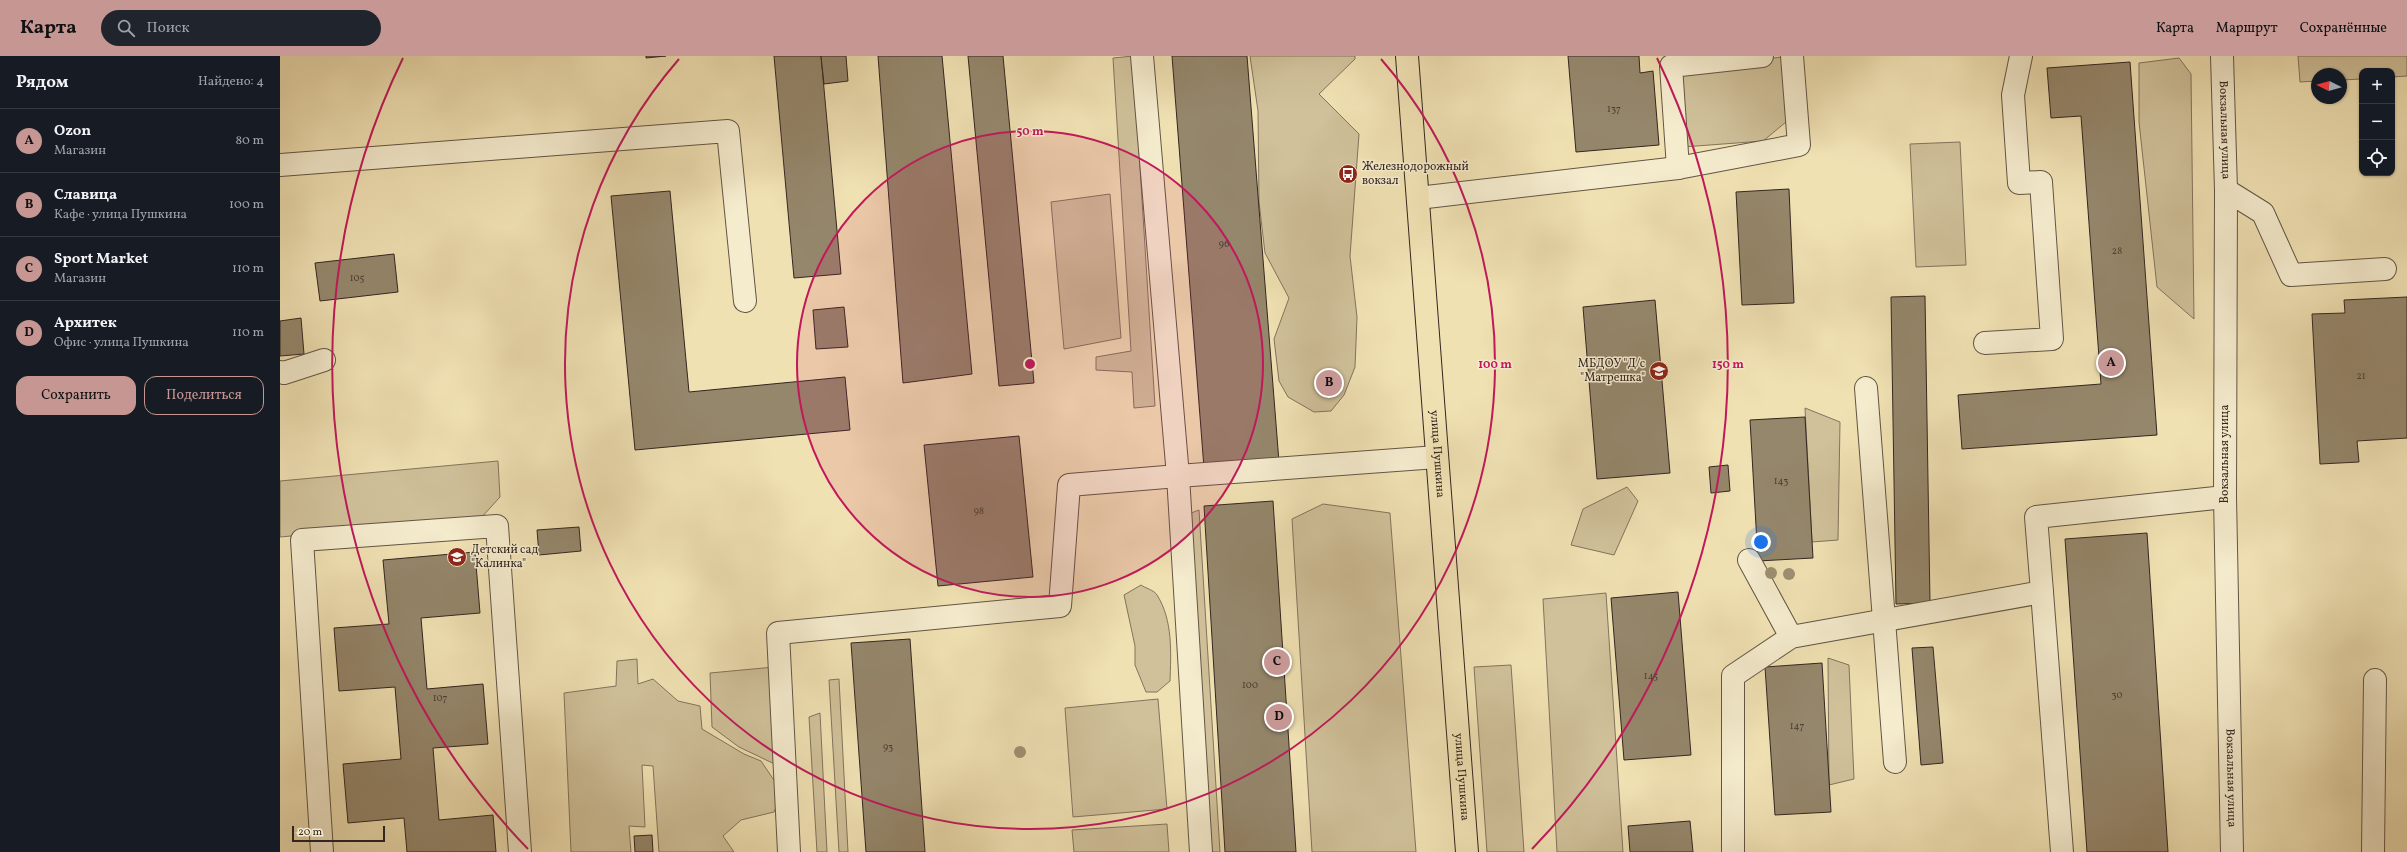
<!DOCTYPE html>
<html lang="ru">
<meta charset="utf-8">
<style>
:root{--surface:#171b24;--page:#20242c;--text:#f1f3f6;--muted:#9ea1a6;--line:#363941;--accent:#c59692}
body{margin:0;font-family:Vollkorn,serif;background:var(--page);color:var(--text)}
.controls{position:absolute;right:12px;top:12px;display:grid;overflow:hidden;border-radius:8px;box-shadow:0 1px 3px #0004}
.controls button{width:36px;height:36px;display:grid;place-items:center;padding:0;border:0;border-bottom:1px solid var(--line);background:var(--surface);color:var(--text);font:20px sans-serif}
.compass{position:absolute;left:2031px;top:12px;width:36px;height:36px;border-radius:50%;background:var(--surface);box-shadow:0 1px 3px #0004;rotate:275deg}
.scale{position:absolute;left:12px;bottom:10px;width:93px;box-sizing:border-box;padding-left:4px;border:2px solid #332620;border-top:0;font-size:11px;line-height:14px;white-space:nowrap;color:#332620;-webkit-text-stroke:3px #f5ecce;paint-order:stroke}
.you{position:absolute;left:1481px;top:486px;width:14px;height:14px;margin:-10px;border:3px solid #fff;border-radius:50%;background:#1a73e8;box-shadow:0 0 0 6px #1a73e833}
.badge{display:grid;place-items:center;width:26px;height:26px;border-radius:50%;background:var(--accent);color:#111;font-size:13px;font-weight:700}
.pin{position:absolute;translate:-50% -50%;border:2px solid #fff;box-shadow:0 1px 4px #0006}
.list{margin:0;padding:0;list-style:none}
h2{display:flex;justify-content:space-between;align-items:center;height:52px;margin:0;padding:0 16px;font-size:17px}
h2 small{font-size:13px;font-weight:400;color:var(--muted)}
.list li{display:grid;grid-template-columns:26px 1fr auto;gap:12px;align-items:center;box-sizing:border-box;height:64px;padding:0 16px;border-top:1px solid var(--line)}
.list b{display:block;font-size:15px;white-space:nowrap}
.list p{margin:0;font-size:13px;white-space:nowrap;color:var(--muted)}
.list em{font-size:13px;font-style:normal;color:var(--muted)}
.actions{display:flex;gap:8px;padding:12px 16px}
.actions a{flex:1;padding:9px 0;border:1px solid var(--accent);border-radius:12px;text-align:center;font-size:14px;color:var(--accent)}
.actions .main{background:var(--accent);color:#111}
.icon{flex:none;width:22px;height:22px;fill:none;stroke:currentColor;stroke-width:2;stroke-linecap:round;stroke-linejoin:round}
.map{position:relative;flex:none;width:2127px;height:796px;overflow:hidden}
header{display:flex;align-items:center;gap:24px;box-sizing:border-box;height:56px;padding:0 20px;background:var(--accent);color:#111}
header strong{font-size:19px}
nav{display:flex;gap:22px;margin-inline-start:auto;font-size:14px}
.search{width:280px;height:36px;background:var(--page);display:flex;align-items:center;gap:10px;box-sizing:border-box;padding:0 14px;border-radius:22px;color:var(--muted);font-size:15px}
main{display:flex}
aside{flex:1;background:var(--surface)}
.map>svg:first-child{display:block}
.green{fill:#d0c19a;stroke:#82745d}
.building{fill:#95876c;stroke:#332620}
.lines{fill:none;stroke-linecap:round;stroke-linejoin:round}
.minor-casing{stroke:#625545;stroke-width:24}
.major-casing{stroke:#332620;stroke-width:24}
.minor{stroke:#f5ecce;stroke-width:22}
.major{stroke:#f0e1b3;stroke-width:22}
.tree{fill:#9e9073}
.ring{fill:none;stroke:#c2185b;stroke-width:2}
.labels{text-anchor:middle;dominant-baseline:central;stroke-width:3;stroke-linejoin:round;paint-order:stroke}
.number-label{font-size:10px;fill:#4c3e33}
.street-label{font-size:12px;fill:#332620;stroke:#f5ecce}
.poi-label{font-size:12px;fill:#332620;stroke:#f5ecce;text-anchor:start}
.centre{fill:#c2185b;stroke:#f5ecce;stroke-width:2}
.ring-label{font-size:12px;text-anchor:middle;font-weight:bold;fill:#c2185b;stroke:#f5ecce;stroke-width:3;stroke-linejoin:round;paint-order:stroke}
</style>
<header>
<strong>Карта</strong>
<div class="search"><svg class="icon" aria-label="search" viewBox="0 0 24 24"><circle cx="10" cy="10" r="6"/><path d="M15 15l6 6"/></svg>Поиск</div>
<nav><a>Карта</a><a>Маршрут</a><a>Сохранённые</a></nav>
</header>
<main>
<aside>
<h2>Рядом<small>Найдено: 4</small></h2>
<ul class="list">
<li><span class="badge">A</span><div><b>Ozon</b><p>Магазин</p></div><em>80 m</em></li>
<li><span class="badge">B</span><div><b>Славица</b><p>Кафе · улица Пушкина</p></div><em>100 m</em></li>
<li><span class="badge">C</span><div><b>Sport Market</b><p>Магазин</p></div><em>110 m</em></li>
<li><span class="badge">D</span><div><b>Архитек</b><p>Офис · улица Пушкина</p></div><em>110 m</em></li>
</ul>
<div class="actions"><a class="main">Сохранить</a><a>Поделиться</a></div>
</aside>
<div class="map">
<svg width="2127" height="796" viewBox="0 0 2127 796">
<rect width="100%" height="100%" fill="#f0e1b3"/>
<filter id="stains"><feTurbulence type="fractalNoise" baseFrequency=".005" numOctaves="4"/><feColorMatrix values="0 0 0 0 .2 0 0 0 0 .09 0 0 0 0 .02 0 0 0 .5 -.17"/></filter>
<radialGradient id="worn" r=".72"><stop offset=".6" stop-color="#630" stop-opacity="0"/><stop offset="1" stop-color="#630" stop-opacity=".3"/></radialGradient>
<g class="green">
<path d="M853,0L875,350L854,352L852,316L816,314V301L851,295L833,2Z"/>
<path d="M970,0H1075V3L1039,38L1079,78L1070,200L1077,261L1075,311L1064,339L1051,355L1034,356L1008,341L999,325L994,283L1009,242L985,197L979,146L978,55Z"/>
<path d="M2018,0H2127V20L2112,21V15H2082V23L2061,24V18H2037V25L2020,26Z"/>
<path d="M1502,1L1506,66L1483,85L1403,91L1396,14Z"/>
<path d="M1899,2L1911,18L1914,263L1877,231L1859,66V7Z"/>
<path d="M1680,86L1686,209L1636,211L1630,88Z"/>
<path d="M830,138L841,282L784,293L771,146Z"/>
<path d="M1525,352L1560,366L1558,484L1532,486Z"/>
<path d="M218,405L220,441L200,463L0,481V425Z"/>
<path d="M1347,431L1358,445L1334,499L1291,489L1303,453Z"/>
<path d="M1043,448L1110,457L1136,796H1032L1012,463Z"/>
<path d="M919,454L940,796H931L911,457Z"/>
<path d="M861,529C865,532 874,534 877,539C893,564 891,597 890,625L877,636H866L855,609V590L844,539Z"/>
<path d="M1326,537L1343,796H1277L1263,543Z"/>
<path d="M1548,602L1569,609L1574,723L1549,729Z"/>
<path d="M357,603L358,628L373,623L398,645L420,650L422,673L464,698L481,705L502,736L494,756L461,764L443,780L454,796H379L373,710L362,709L365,771L349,770L351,796H291L284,637L336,630L337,605Z"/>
<path d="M1231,609L1244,796H1207L1194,611Z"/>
<path d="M494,611L505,713L459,691L432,671L430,617Z"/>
<path d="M559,623L568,796H559L549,624Z"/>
<path d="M878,643L887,753L793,761L785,652Z"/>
<path d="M540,657L547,796H537L529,661Z"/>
<path d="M887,768L889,796H794L792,774Z"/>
</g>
<g class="building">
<path d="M366,0H386L366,2Z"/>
<path d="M494,0H541L561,218L514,222Z"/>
<path d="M541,0H566L568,25L544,28Z"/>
<path d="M598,0H662L692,318L623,327Z"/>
<path d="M688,0H723L754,327L719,330Z"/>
<path d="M892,0H967L999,406L924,412Z"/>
<path d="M1288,0H1359L1360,17L1373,15L1379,89L1296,96Z"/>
<path d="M1850,6L1877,379L1682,393L1678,339L1821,328L1801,60L1771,62L1767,12Z"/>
<path d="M1509,133L1514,247L1462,249L1456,136Z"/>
<path d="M390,135L409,336L565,321L570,374L355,394L331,140Z"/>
<path d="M114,198L118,236L40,245L35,207Z"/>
<path d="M1645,240L1650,547L1616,548L1611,241Z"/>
<path d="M2127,241V382L2077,385L2079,406L2040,408L2032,258L2065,257L2064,244Z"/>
<path d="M1375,244L1390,417L1317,423L1303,251Z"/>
<path d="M564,251L568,291L536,293L533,254Z"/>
<path d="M21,262L24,298L0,300V265Z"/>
<path d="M1525,361L1533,502L1478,505L1470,364Z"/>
<path d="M739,380L753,521L658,530L644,389Z"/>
<path d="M1448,409L1450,435L1431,437L1429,411Z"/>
<path d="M993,445L1016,796H945L924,450Z"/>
<path d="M299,471L301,495L259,499L257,474Z"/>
<path d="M1867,477L1888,796H1807L1785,483Z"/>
<path d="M195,496L200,557L141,562L147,633L203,628L208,688L153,692L159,764L213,759L216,796H127L124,762L68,767L63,708L121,703L115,631L59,635L54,572L109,568L103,504Z"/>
<path d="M1398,536L1411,699L1344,704L1331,542Z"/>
<path d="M630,583L645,796H586L571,587Z"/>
<path d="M1653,591L1663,707L1641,709L1632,592Z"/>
<path d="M1542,607L1551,756L1495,759L1485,611Z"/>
<path d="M1410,765L1413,796H1350L1348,770Z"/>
<path d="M372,779L373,796H355L354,780Z"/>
</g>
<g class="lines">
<g class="minor-casing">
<g id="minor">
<path id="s1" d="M1942,0L1946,134L1945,441L1952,796"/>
<path d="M0,109L448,75L465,245"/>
<path d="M1398,112L1391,10L1482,0"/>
<path d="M1946,134L1983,157L2011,219L2105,213"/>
<path d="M1138,142L1398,112L1519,89L1512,0"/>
<path d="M1705,287L1772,283L1761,126L1739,127L1733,39L1741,0"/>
<path d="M0,316L4,317L44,304"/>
<path d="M1586,332L1615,706"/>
<path d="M1469,504L1511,581"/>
<path d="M1762,536L1782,796"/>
<path d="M42,796L22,484L217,470L240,796"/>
<path d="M509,796L498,577L780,550L789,429L898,420L862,0"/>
<path d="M921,796L898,420L1157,401"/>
<path d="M1453,796V620L1511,581L1762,536L1756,461L1945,441"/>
<path d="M2093,796L2095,624"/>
</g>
</g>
<g class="major-casing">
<g id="major">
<path id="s2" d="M1127,0L1187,796"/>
</g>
</g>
<use href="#minor" class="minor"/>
<use href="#major" class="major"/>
</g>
<g class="tree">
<circle cx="1491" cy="517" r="6"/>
<circle cx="1509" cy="518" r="6"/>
<circle cx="740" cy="696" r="6"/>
</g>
<circle cx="750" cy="308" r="233" fill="#c2185b" fill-opacity=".12"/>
<g class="ring">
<circle cx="750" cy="308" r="233"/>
<path d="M1101 3A465 465 0 1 1 399 3"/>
<path d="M248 793A698 698 0 0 1 123 2M1377 2A698 698 0 0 1 1252 793"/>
</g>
<defs>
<g id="bus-disc" transform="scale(1)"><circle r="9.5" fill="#8f2418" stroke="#f5ecce"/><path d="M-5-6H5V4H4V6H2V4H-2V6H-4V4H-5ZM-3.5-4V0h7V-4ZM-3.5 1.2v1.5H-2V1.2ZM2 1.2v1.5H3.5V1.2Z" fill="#fff"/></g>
<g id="school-disc" transform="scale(1)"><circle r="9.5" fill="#8f2418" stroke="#f5ecce"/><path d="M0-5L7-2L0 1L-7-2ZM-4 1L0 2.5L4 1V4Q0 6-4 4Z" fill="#fff"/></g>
</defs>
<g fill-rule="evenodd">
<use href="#bus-disc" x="1068" y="118"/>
<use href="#school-disc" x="1379" y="315"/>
<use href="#school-disc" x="177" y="501"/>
</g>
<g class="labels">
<g class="number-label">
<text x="1334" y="53">137</text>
<text x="944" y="188">96</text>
<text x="1837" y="195">28</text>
<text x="77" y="222">105</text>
<text x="2081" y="320">21</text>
<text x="1501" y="425">143</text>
<text x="699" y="455">98</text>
<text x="1371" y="620">145</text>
<text x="970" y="629">100</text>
<text x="1837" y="639">30</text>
<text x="160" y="642">107</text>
<text x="1517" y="670">147</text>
<text x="608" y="691">93</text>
</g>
<g class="street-label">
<text stroke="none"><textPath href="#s1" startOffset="74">Вокзальная улица</textPath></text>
<text stroke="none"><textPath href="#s2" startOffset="399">улица Пушкина</textPath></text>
<text transform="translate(1945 398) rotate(-90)">Вокзальная улица</text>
<text stroke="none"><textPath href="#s2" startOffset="723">улица Пушкина</textPath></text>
<text stroke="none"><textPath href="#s1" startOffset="722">Вокзальная улица</textPath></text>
</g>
<g class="poi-label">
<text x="1082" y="111">Железнодорожный<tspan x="1082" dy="14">вокзал</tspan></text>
<text x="1365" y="308" text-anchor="end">МБДОУ "Д/с<tspan x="1365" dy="14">"Матрешка"</tspan></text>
<text x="191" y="494">Детский сад<tspan x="191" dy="14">"Калинка"</tspan></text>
</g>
</g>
<circle cx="750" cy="308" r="6" class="centre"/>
<g class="ring-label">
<text x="750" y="79">50 m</text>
<text x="1215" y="312">100 m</text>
<text x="1448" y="312">150 m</text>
</g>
<rect width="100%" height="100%" filter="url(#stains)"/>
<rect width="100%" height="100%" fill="url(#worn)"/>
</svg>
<div class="controls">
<button>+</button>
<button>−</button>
<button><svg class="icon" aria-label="locate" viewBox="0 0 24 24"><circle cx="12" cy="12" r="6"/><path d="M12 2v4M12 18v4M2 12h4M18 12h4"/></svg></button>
</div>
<svg class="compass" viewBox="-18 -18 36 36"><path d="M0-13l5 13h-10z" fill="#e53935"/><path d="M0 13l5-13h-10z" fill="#9ea1a6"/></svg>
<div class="scale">20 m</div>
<div class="you"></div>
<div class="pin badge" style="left:1831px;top:307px">A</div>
<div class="pin badge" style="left:1049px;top:327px">B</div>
<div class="pin badge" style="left:997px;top:606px">C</div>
<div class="pin badge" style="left:999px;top:661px">D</div>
</div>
</main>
